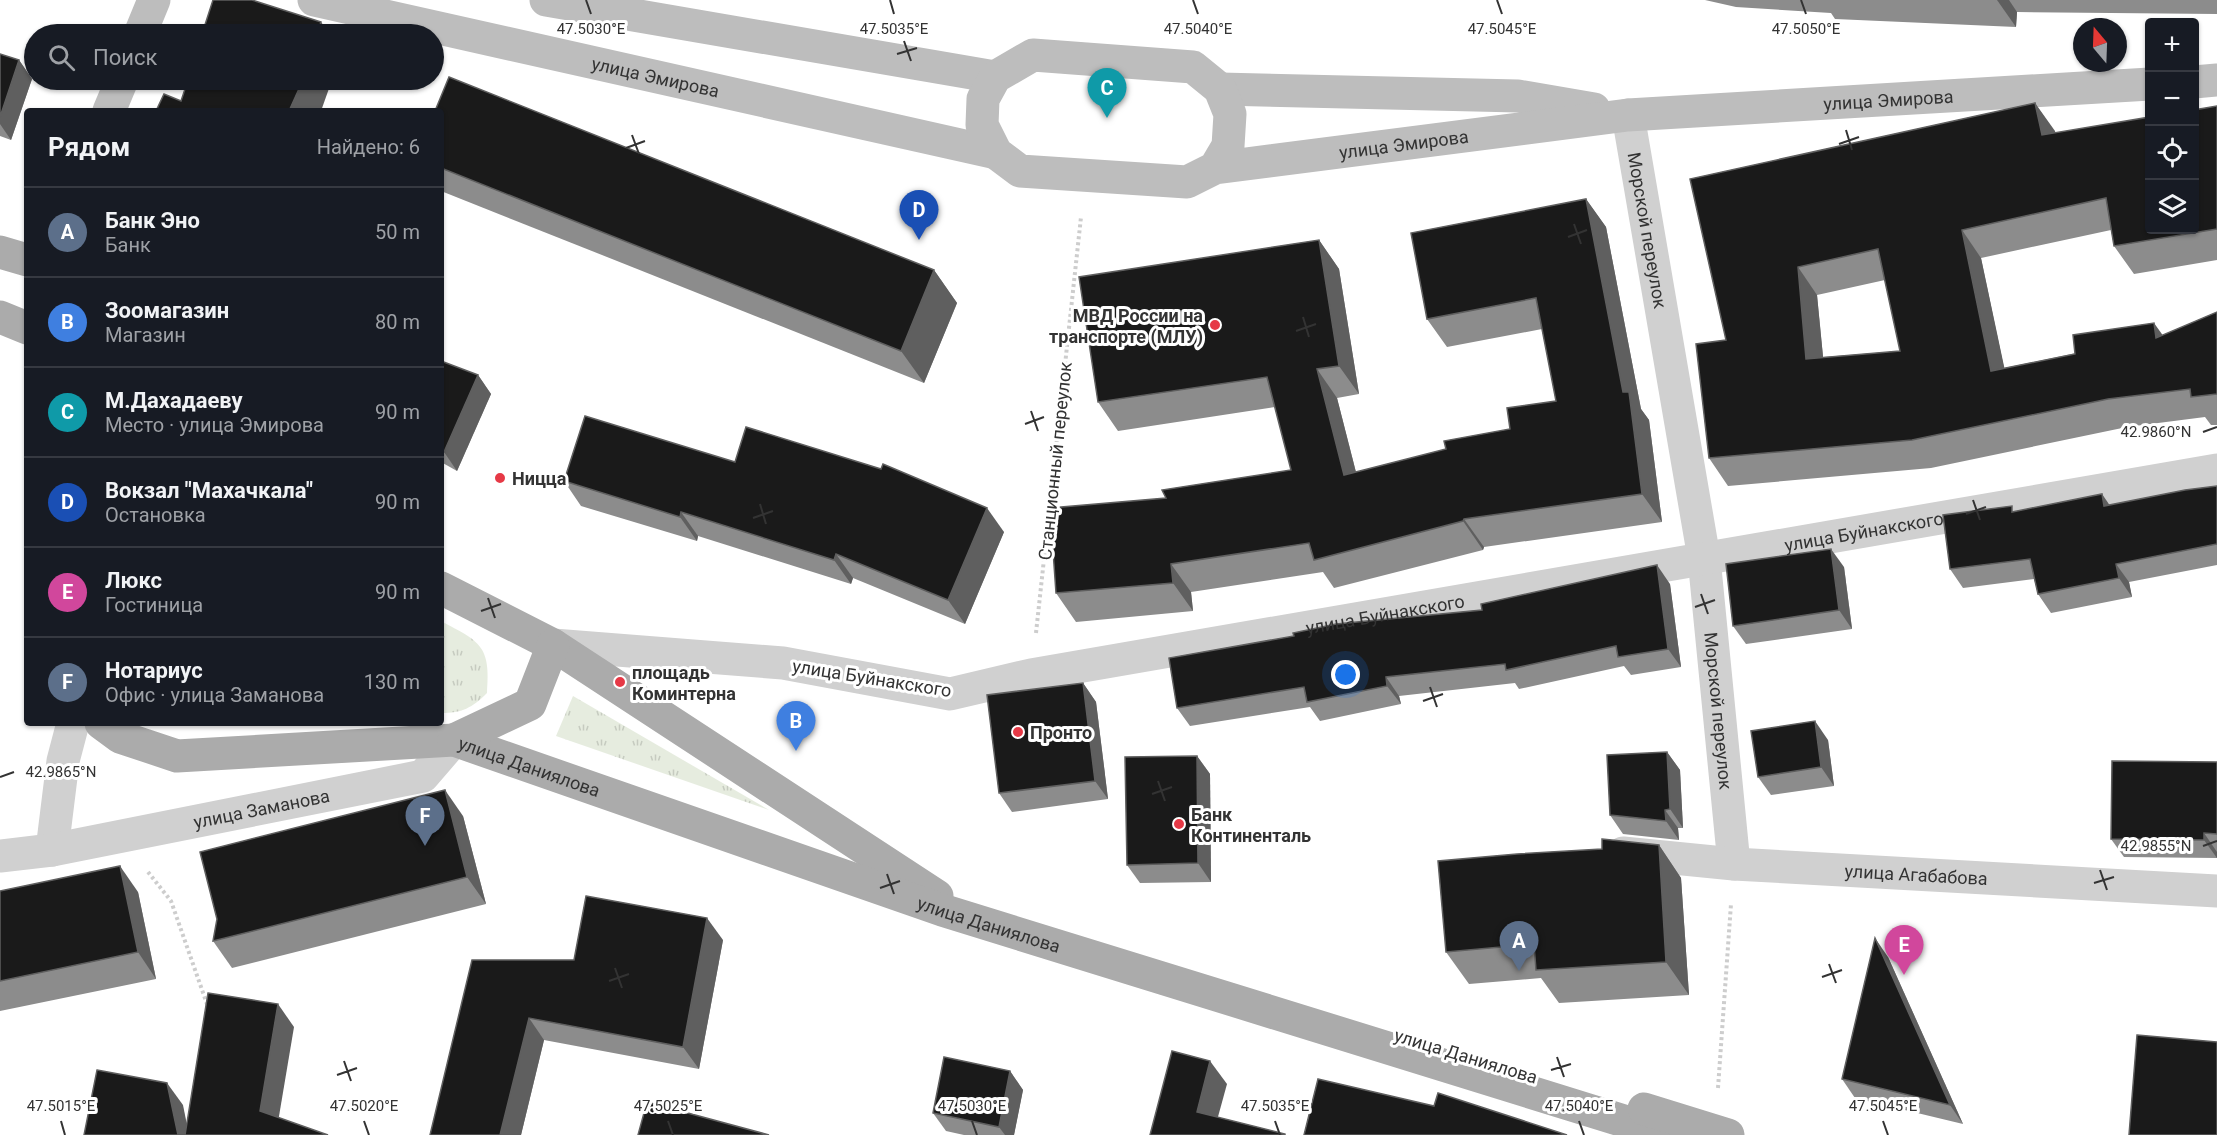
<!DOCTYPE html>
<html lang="ru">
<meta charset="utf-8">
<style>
:root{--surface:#171b24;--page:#242831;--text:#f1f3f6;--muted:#9ea1a6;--line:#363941;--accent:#e63946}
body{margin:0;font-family:Roboto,sans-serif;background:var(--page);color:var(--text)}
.controls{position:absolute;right:18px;top:18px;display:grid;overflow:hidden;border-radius:6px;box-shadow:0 2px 4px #0004}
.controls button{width:54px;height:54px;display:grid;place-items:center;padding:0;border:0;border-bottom:2px solid var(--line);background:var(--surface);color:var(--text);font:30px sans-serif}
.compass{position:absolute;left:2073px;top:18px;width:54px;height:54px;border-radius:50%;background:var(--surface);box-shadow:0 2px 4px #0004;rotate:341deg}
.you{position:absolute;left:1346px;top:675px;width:21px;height:21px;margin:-15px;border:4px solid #fff;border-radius:50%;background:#1a73e8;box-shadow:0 0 0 9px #1a73e833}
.badge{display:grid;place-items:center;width:39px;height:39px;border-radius:50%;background:var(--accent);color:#fff;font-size:20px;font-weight:700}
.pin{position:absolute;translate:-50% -50px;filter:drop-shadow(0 2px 3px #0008)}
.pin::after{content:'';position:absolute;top:32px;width:21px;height:18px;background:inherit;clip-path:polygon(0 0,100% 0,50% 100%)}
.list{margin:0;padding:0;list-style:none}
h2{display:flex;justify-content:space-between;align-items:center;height:78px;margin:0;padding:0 24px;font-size:26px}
h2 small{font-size:20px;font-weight:400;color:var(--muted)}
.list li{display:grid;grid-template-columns:39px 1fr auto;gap:18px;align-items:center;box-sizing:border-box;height:90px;padding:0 24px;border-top:2px solid var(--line)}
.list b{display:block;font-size:22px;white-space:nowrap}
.list p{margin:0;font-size:20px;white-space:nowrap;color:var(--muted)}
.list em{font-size:20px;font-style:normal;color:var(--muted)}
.icon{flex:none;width:33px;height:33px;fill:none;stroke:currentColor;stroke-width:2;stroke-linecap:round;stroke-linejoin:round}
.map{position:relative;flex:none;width:2217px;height:1135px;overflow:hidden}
.search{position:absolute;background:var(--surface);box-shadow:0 2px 4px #0004;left:24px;top:24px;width:420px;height:66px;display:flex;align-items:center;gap:15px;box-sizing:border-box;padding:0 21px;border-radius:33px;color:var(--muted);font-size:22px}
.panel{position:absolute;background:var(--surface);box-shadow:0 2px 4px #0004;left:24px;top:108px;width:420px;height:618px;border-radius:6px}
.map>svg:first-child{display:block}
.grass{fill:url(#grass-tufts)}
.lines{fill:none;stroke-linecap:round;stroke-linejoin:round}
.path{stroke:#cdcdcd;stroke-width:4;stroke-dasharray:3 3;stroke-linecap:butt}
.street{stroke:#d0d0d0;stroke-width:33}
.secondary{stroke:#bdbdbd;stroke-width:33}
.primary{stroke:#ababab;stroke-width:33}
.wall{fill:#8c8c8c;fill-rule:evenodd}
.shaded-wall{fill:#5f5f5f}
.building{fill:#1a1a1a;stroke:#5f5f5f;stroke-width:1.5;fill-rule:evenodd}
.ticks{fill:none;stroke:#333;stroke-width:2}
.poi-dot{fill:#e63946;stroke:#fff;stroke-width:2}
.labels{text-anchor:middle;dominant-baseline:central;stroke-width:6;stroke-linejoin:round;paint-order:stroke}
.street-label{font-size:18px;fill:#333;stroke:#fff}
.poi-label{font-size:18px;font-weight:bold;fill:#333;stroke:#fff;text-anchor:start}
.ticks-label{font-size:15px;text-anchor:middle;fill:#333;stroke:#fff;stroke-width:6;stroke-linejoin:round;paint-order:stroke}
</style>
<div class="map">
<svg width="2217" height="1135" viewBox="0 0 2217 1135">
<defs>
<pattern id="grass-tufts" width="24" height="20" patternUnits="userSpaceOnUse" patternTransform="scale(1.5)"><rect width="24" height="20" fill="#e6ecdf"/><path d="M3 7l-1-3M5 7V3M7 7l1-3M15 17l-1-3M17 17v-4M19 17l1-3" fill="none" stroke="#c6cbc0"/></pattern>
</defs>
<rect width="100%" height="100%" fill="#fff"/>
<g class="grass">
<path d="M441,621C480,642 491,645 487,693C472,708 462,713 441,713Z"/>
<path d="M573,696L769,810L556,736Z"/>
</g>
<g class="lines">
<g class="path">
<path d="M1036,633L1081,217"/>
<path d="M148,872L171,901L208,1007"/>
<path d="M1718,1088L1731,904"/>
</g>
<g class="street">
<path id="s1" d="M1628,115L1704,558L1734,864"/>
<path id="s2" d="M553,645L783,663L950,694L1031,675L2217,470"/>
<path d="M52,850L63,761L73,723"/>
<path id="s3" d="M1623,853L1734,864L2217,891"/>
<path id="s4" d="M0,856L52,850L423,776L454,740"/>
</g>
<g class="secondary">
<path id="s5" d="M314,0L996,153"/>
<path d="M546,0L995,77"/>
<path d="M140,34L154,0"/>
<path d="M2194,82L2217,80"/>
<path d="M1220,89L1518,96L1594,109"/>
<path d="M109,111L122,80"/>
<path id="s6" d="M1215,168L1228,146L1230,114L1220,89L1193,67L1033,55L995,77L983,99L982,125L996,153L1020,171L1187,182L1215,168L1628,115L2150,84"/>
</g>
<g class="primary">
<path d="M0,252L27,260"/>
<path d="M0,317L27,328"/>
<path d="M441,588L553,645L937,896"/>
<path id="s7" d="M101,723L120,737L177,756L454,740L942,910L1669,1135"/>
<path d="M454,740L530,704L553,645"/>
<path d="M1644,1109L1728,1135"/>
</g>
</g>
<g class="wall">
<path d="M1705,0H2217V14L2017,12L2016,27L1835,19L1831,13L1736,7Z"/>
<path d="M0,54L19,60L32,79L11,140L0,136Z"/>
<path d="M2035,103L2055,133L2217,106V260L2134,274L2114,246L2111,230L1981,258L2004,368L2163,335L2217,312V425H2211L2205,417L2127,427L1931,468L1728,486L1709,458L1726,340L1690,179ZM1885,280L1900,351L1823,357L1817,295Z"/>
<path d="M441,111L934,270L957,303L924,383L441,191Z"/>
<path d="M1586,199L1606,227L1641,409L1649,420L1662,522L1484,547L1483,550L1334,588L1323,572L1191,592L1193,611L1076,622L1056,593L1166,498L1291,470L1275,407L1118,431L1098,402L1319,240L1339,269L1359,394L1337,398L1356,472L1446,449L1510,429L1556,401L1542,329L1447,347L1427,319Z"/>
<path d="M441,361L478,375L491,394L457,471L441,462Z"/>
<path d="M735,462L1004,532L965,624L853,578L851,584L698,536L697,541L581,506L564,481Z"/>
<path d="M2217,486V565L2129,582L2132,597L2051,613L2038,594L2034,579L1963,588L1950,569L2015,512L2109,505Z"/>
<path d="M1844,567L1852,629L1746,644L1733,626Z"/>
<path d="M1670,584L1681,667L1631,675L1624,666L1519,689L1515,683L1399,696L1401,704L1320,721L1310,707L1190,726L1177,708L1482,610Z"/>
<path d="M1083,683L1096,702L1108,799L1012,812L999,793Z"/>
<path d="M1828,740L1834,786L1771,795L1758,777Z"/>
<path d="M1667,752L1680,770L1683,828H1678L1679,840L1623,834L1610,815Z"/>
<path d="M1197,756L1210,774L1211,882L1140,883L1127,865Z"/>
<path d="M2217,762V858L2124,857L2111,839Z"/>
<path d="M463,816L486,904L232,968L213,941Z"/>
<path d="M1659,845L1681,878L1689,995L1559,1003L1541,978L1469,984L1446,952L1602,849Z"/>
<path d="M0,891L138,892L156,979L0,1011Z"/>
<path d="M723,940L699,1069L544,1040L521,1135H430L574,960Z"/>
<path d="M1888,957L1963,1124L1855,1098L1842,1079Z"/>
<path d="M1010,1071L1023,1090L1014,1135H964L946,1131L933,1113Z"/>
</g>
<g class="shaded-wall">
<path d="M1997,0H2009L2017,12L2016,27Z"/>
<path d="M321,22L330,34H317Z"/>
<path d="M19,60L32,79L11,140L0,124V117Z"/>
<path d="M303,80H332L321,111H289Z"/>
<path d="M2035,103L2055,131L2062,163L2042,135Z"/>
<path d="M1586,199L1606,227L1641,409L1649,420L1662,522L1642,494Z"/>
<path d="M1962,230L1981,258L2011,399L1991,371Z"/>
<path d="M1319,240L1339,269L1359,394L1339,366Z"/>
<path d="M1798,267L1817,295L1826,387L1806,359Z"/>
<path d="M934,270L957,303L924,383L901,351Z"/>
<path d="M2154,323L2174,351L2156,338Z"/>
<path d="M1317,369L1337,398L1364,504L1344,475Z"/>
<path d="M478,375L491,394L457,471L444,452Z"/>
<path d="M2102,494L2115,513L2104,506Z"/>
<path d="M987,508L1004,532L965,624L948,600Z"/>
<path d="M681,512L698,536L697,541L680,517Z"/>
<path d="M1464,519L1484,547L1483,550L1463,521Z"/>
<path d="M1831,549L1844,567L1852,629L1839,610Z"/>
<path d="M836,554L853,578L851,584L834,560Z"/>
<path d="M1171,564L1191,592L1193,611L1173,583Z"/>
<path d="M2116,564L2129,582L2132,597L2119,578Z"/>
<path d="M1657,565L1670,584L1681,667L1668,649Z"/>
<path d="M1386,677L1399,696L1401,704L1387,686Z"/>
<path d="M1083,683L1096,702L1108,799L1095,781Z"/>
<path d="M1815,721L1828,740L1834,786L1821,767Z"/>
<path d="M1667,752L1680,770L1683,828L1670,809Z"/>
<path d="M1197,756L1210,774L1211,882L1198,863Z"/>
<path d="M445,790L463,816L486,904L467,877Z"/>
<path d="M1665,810L1678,828L1679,840L1666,821Z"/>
<path d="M2204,833L2217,852V858L2204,840Z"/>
<path d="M1659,845L1681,878L1689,995L1666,962Z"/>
<path d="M120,866L138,892L156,979L138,952Z"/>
<path d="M707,918L723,940L699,1069L683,1047Z"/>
<path d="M1875,938L1888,957L1963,1124L1950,1105Z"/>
<path d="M278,1004L294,1027L276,1134L260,1111Z"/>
<path d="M529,1018L544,1040L521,1135H500Z"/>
<path d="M1210,1061L1227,1084L1213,1135L1197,1112Z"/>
<path d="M1010,1071L1023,1090L1014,1135H1005L999,1127Z"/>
<path d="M167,1083L183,1105L189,1135H178Z"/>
</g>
<g class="building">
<path d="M213,0H252L321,22L317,34H202Z"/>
<path d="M0,54L19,60L0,117Z"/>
<path d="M449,77L934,270L901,351L441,168V111H435Z"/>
<path d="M188,80H303L289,111H156L164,94L181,101Z"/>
<path d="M2035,103L2042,135L2150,117V230H2194V110L2217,106V229L2114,246L2106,198L1962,230L1991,371L2075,354L2073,335L2154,323L2156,338L2217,312V394L2191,397L2190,389L2108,399L1912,440L1709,458L1696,344L1726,340L1690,179ZM1878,249L1900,351L1806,359L1798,267Z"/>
<path d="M1586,199L1623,392H1629L1642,494L1464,519L1463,521L1314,560L1309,543L1171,564L1173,583L1056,593L1050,508L1166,498L1162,490L1291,470L1267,377L1098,402L1079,277L1319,240L1339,366L1317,369L1344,475L1446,449L1444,441L1510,429L1507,408L1556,401L1536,298L1427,319L1411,233Z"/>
<path d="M441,361L478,375L444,452L441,450Z"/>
<path d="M585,416L735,462L746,427L881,469L883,464L987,508L948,600L836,554L834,560L681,512L680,517L564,481Z"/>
<path d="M2217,486V544L2116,564L2119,578L2038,594L2030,559L1950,569L1943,515L2012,506V512L2102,494L2104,506L2185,490Z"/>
<path d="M1831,549L1839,610L1733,626L1726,564Z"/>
<path d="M1657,565L1668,649L1618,657L1616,646L1506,670L1505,664L1386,677L1387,686L1307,702L1304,687L1177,708L1169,658L1294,636L1293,633L1336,624L1482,610L1481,604Z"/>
<path d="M1083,683L1095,781L999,793L987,695Z"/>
<path d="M1815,721L1821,767L1758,777L1751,731Z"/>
<path d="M1667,752L1670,809L1665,810L1666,821L1610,815L1607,755Z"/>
<path d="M1197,756L1198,863L1127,865L1125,757Z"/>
<path d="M2112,761L2217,762V834L2204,833V840L2111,839Z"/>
<path d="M445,790L467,877L213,941L217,919L200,852Z"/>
<path d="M1602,839L1659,845L1666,962L1536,970L1534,944L1446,952L1438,861L1517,854L1602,849Z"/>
<path d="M120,866L138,952L0,981V891Z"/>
<path d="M586,896L707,918L683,1047L529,1018L500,1135H430L472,960H574Z"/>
<path d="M1875,938L1950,1105L1842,1079Z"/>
<path d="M208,993L278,1004L260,1111L328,1135H185Z"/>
<path d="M2137,1035L2217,1042V1135H2129Z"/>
<path d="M1172,1051L1210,1061L1197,1112L1285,1134V1135H1150Z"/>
<path d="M944,1057L1010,1071L999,1127L933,1113Z"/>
<path d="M97,1070L167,1083L178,1135H84Z"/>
<path d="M1318,1079L1434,1106L1438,1093L1567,1135H1304Z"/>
<path d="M647,1102L769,1135H638Z"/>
</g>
<path class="ticks" d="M586,0L591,14M890,0L894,14M1193,0L1198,14M1497,0L1502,14M1801,0L1806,14M904,41L911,61M897,54L917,48M1846,130L1852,150M632,135L639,154M1839,144L1859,137M626,148L645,141M1574,224L1581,244M1568,237L1587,230M1303,317L1309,337M1296,331L1316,324M1031,411L1038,431M1025,424L1044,417M2203,432L2217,427M1973,500L1980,520M760,504L766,524M1966,514L1986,507M753,518L773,511M1701,594L1708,614M488,598L495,618M1695,607L1715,600M481,611L501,604M1430,687L1437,707M1423,701L1443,694M0,777L14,772M1158,781L1165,801M1152,794L1172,787M2203,846L2217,841M2100,870L2107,890M887,874L894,894M2094,883L2114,877M880,888L900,881M1829,964L1836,983M615,968L622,988M1822,977L1842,970M609,981L629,974M1557,1057L1564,1077M344,1061L351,1081M1551,1070L1571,1064M337,1075L357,1068M61,1121L65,1135M364,1121L369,1135M668,1121L673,1135M972,1121L977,1135M1275,1121L1280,1135M1579,1121L1584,1135M1883,1121L1888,1135"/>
<g class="poi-dot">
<circle cx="1215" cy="325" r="6"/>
<circle cx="500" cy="478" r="6"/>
<circle cx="620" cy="682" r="6"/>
<circle cx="1018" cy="732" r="6"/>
<circle cx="1179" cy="824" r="6"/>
</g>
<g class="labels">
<g class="street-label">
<text stroke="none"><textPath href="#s5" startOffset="350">улица Эмирова</textPath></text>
<text stroke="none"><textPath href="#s6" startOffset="1312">улица Эмирова</textPath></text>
<text stroke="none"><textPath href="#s6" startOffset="825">улица Эмирова</textPath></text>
<text stroke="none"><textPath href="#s1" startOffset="117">Морской переулок</textPath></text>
<text transform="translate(1055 461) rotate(-84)">Станционный переулок</text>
<text stroke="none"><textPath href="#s2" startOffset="1329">улица Буйнакского</textPath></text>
<text stroke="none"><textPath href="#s2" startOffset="843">улица Буйнакского</textPath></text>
<text transform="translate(872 678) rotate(9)">улица Буйнакского</text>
<text stroke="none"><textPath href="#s1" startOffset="603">Морской переулок</textPath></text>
<text stroke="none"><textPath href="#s7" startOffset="441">улица Даниялова</textPath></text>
<text stroke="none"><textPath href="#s4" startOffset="266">улица Заманова</textPath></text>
<text stroke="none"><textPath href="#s3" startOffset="294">улица Агабабова</textPath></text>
<text stroke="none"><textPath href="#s7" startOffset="927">улица Даниялова</textPath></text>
<text transform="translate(1466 1056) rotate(17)">улица Даниялова</text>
</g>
<g class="poi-label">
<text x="1203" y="315" text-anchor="end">МВД России на<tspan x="1203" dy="21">транспорте (МЛУ)</tspan></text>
<text x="512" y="478">Ницца</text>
<text x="632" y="672">площадь<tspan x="632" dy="21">Коминтерна</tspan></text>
<text x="1030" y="732">Пронто</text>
<text x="1191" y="814">Банк<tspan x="1191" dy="21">Континенталь</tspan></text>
</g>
</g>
<g class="ticks-label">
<text x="591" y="34">47.5030°E</text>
<text x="894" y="34">47.5035°E</text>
<text x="1198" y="34">47.5040°E</text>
<text x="1502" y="34">47.5045°E</text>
<text x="1806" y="34">47.5050°E</text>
<text x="2156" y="437">42.9860°N</text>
<text x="61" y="777">42.9865°N</text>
<text x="2156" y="851">42.9855°N</text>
<text x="61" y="1111">47.5015°E</text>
<text x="364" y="1111">47.5020°E</text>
<text x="668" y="1111">47.5025°E</text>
<text x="972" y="1111">47.5030°E</text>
<text x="1275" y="1111">47.5035°E</text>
<text x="1579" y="1111">47.5040°E</text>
<text x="1883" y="1111">47.5045°E</text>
</g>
</svg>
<div class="controls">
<button>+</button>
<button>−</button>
<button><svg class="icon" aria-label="locate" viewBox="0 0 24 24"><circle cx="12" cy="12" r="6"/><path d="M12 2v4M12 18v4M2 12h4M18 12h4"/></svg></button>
<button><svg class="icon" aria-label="layers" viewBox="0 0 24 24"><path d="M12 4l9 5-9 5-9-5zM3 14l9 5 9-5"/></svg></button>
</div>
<svg class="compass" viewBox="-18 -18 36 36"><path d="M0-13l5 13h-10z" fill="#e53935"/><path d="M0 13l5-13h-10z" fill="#9ea1a6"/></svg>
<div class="you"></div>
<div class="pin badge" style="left:1519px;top:971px;background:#5c6f8a">A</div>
<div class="pin badge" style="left:796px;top:751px;background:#3f7fe0">B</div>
<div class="pin badge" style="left:1107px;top:118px;background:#0f9aa8">C</div>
<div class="pin badge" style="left:919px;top:240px;background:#1a4fb4">D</div>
<div class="pin badge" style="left:1904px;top:975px;background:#d1479c">E</div>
<div class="pin badge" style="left:425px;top:846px;background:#5c6f8a">F</div>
<div class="search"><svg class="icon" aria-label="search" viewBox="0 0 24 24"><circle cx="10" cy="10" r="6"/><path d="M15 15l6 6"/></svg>Поиск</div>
<section class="panel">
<h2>Рядом<small>Найдено: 6</small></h2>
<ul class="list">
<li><span class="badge" style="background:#5c6f8a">A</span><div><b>Банк Эно</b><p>Банк</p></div><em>50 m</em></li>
<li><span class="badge" style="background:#3f7fe0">B</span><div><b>Зоомагазин</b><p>Магазин</p></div><em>80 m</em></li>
<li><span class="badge" style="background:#0f9aa8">C</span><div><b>М.Дахадаеву</b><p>Место · улица Эмирова</p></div><em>90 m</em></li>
<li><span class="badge" style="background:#1a4fb4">D</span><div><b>Вокзал &quot;Махачкала&quot;</b><p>Остановка</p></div><em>90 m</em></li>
<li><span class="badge" style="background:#d1479c">E</span><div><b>Люкс</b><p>Гостиница</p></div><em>90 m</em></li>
<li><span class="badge" style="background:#5c6f8a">F</span><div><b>Нотариус</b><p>Офис · улица Заманова</p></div><em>130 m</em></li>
</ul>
</section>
</div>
